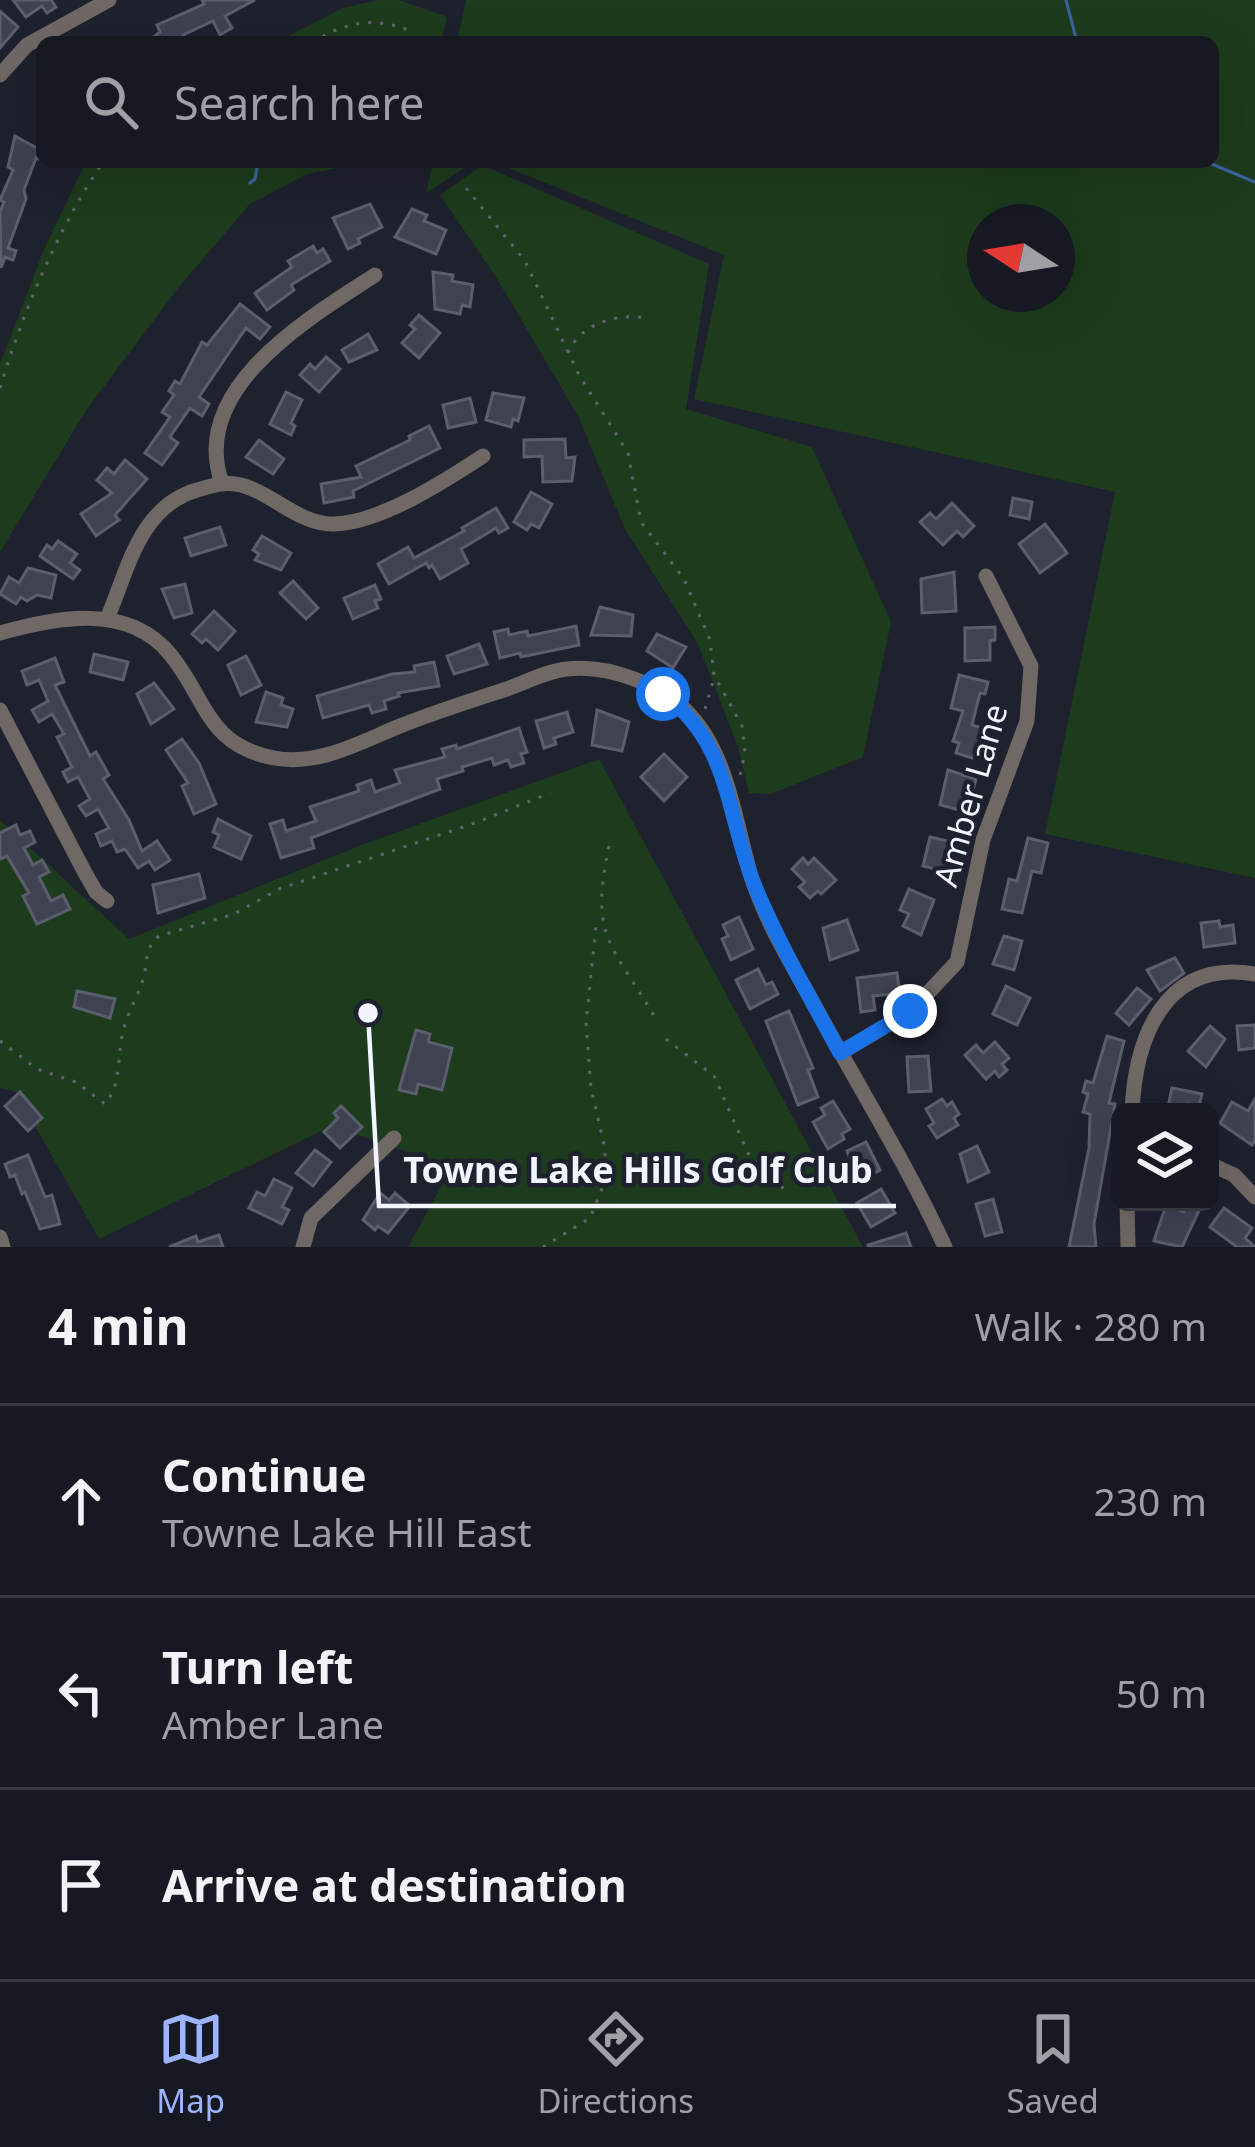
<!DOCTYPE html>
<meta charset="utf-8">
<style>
:root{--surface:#161922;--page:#1f222a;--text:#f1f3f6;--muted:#9ea0a5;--line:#353840;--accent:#9db4fd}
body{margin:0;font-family:"Noto Sans",sans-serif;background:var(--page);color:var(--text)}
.controls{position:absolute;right:36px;bottom:36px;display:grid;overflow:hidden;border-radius:18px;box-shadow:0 12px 48px #0002}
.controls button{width:108px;height:108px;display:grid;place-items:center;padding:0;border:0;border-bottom:3px solid var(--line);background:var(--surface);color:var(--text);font:60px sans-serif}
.compass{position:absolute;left:967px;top:204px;width:108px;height:108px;border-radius:50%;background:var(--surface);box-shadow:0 12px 48px #0002;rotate:282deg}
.stop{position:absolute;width:36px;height:36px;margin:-27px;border:9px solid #1a73e8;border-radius:50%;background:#fff}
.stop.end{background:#1a73e8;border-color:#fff;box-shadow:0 3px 12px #0008}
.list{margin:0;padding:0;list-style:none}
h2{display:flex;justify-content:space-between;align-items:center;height:156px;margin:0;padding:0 48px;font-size:51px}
h2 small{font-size:39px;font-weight:400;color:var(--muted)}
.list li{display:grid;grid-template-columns:78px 1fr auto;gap:36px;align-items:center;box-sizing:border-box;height:192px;padding:0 48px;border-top:3px solid var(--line)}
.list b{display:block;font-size:45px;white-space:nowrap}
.list p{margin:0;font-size:39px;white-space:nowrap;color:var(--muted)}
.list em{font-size:39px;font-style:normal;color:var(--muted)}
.icon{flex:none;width:66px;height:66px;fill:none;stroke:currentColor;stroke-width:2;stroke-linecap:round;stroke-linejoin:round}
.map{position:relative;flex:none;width:1255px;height:1247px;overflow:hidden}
.search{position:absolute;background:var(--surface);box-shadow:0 12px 48px #0002;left:36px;right:36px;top:36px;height:132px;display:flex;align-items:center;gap:30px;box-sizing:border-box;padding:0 42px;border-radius:18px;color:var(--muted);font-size:45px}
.sheet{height:732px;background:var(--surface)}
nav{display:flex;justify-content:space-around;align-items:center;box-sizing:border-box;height:168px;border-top:3px solid var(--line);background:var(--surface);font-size:33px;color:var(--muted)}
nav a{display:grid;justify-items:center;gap:6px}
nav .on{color:var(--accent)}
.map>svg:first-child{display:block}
.green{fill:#1d3b1d;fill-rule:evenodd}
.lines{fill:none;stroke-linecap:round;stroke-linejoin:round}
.stream{stroke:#3b639f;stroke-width:3}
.building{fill:#3f4250;stroke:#5a5e6d;stroke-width:3}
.path{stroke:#626470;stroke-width:3;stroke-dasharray:3 9;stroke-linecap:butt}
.street{stroke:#6f6864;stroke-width:15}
.route{stroke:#1a73e8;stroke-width:15}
.labels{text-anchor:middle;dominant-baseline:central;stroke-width:9;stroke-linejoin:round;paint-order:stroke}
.street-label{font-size:33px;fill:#f2f4fe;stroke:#1e212e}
.leader{fill:none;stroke:#f2f4fe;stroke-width:4.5}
.callout-dot{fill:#f2f4fe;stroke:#1e212e;stroke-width:4.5}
.callout-label{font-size:36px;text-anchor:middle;font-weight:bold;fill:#f2f4fe;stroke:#1e212e;stroke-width:9;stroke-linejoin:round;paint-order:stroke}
</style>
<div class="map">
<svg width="1255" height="1247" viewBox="0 0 1255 1247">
<rect width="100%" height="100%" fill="#1e212e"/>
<g class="green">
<path d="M378,0H399L447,17L441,42H276L343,8Z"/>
<path d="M466,0H1255V878L1045,834L1115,492L694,399L724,255L494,162H1213V42H457ZM1057,222V294H985V222Z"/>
<path d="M86,162H369L307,174L250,204L179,287L87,409L0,552V364L45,247Z"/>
<path d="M433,162H473L426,193Z"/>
<path d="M482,165L709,264L686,409L812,447L891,622L863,757L771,794L749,793L738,747L698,644L625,529L578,416L496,277L440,195Z"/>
<path d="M599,759L863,1247H408L452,1167L332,1126L99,1239L16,1092L0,1088V820L129,939L359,846Z"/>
</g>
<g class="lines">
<g class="stream">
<path d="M1066,0L1077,42"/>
<path d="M1207,162L1255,182"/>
<path d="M250,183L255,179L258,162"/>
</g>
</g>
<g class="building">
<path d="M13,0H51L56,7L47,13L42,6L26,17Z"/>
<path d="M202,0H255L225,16L232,28L220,35L213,21L183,35L186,42H147L160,32L157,25L204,4Z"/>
<path d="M0,11L18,27L0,48Z"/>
<path d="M15,136L42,151V160L36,158L24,190L26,199L8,248L16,251L13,260L5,257L1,268L0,212L4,202L0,200L13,170L8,167Z"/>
<path d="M370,204L382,227L358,239L360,243L348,249L333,218Z"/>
<path d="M412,209L427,215L424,221L446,230L436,254L395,237Z"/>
<path d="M313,246L317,253L323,249L330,261L291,285L294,290L267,310L255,293L292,267L288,261Z"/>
<path d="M433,272L453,275L452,281L473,285L470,307L462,305L460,314L435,309Z"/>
<path d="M240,304L270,327L260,339L246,328L199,397L209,404L202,416L190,408L170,437L178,443L162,465L145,453L170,417L162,412L174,395L169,391L175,381L180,384L202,342L207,345Z"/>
<path d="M419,315L440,333L419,358L402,343L415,329L410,325Z"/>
<path d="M368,334L377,350L349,362L342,350Z"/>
<path d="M326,357L340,369L319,392L300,375L310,364L315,369Z"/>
<path d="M286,392L302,400L291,423L295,426L291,435L270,424Z"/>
<path d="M493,393L524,398L518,421L513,419L511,427L486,420Z"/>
<path d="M470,398L476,422L448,428L443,405Z"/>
<path d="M429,426L440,448L353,491L354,497L324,503L321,484L361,477L356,466L410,440L409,436Z"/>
<path d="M565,439L566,458L575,457L572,481L543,482L542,456L524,457V440Z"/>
<path d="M259,440L284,459L273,474L246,457Z"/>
<path d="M125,460L147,479L115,515L119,520L96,536L81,514L112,493L97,480L107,468L114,474Z"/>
<path d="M531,492L552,504L539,528L531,524L527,530L514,522Z"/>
<path d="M1013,498L1032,502L1029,519L1010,515Z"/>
<path d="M952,503L974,526L963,537L957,531L943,545L920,522L930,513L936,519Z"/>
<path d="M496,508L508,528L499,533L496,528L461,549L468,563L440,579L432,565L429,568L426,563L389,584L378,564L408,547L414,558L464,531L462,528Z"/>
<path d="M1045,524L1067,553L1040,573L1019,544Z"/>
<path d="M220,527L226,545L191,556L185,538Z"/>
<path d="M262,536L291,553L281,570L255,560L259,554L253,550Z"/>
<path d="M58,541L77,554L70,563L80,570L73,579L40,556L47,545L52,549Z"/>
<path d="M28,568L56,575L51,598L37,595L27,601L21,597L16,604L0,594L9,577L19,583Z"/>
<path d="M954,572L956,611L922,613L921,579Z"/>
<path d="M293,581L318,608L306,619L280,593Z"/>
<path d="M185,584L192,613L174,618L162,589Z"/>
<path d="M375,585L381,599L375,601L378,608L353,619L344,598Z"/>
<path d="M600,607L633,615L631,636L591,635Z"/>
<path d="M214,611L235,631L218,650L206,639L202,643L192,634Z"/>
<path d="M576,626L579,645L521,657L520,653L500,658L494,632L508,629L509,635L527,631L528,636Z"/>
<path d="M995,627V640L990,641V660L965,661V628Z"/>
<path d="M657,634L686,647L673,668L647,651Z"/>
<path d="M479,644L487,664L454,674L447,656Z"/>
<path d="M94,654L128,662L123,680L90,672Z"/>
<path d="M246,656L261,685L241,695L228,665Z"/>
<path d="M55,658L64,682L55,685L90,756L96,752L109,775L103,779L129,820L142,851L157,841L170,860L155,870L149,861L138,868L125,849L117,852L112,841L101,846L96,834L109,828L98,809L86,816L79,806L90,799L78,777L68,782L63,772L72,767L57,737L64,734L52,714L39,722L32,710L48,701L39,680L27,685L22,671Z"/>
<path d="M434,662L439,686L398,693L399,696L384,701L386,709L372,713L369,705L323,718L317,696L392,674L415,672L414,666Z"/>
<path d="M959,675L988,682L985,694L980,693L972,725L985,729L972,758L956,753L959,743L953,741L963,711L951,708Z"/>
<path d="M154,683L174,709L151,724L137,694Z"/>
<path d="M266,692L283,698L281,705L293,709L287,727L256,722Z"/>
<path d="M597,710L629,722L622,751L592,745Z"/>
<path d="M567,712L573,732L554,738L556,744L544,748L536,721Z"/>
<path d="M519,728L527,752L521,754L524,763L511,767L508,760L494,765L492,758L462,767L463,771L437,779L440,789L311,838L314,848L281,858L270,824L283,820L286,831L316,821L310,807L359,791L357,785L371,780L375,792L400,783L395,770L445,757L442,749L456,745L457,749Z"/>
<path d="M182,739L199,763L216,804L194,814L182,786L188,783L166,750Z"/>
<path d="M664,754L687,777L664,801L641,777Z"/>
<path d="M948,770L976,779L967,812L940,805Z"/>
<path d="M218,819L251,836L241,859L214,847L219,835L213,832Z"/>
<path d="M16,825L20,835L30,831L35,842L24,848L33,865L42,860L49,872L39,877L51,901L63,895L70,909L37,924L23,896L29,893L7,856L0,859V833Z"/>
<path d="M930,837L956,843L951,863L956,864L953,879L934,874L935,869L923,866Z"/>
<path d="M1028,838L1048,843L1041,873L1032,871L1022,913L1002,909L1009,879L1017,881Z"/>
<path d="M803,858L808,864L814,858L836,880L821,894L818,891L810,898L799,887L805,882L792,869Z"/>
<path d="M199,874L205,898L158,913L153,885Z"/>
<path d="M909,889L934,900L921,935L903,926L909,914L900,910Z"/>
<path d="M739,917L753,949L731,960L722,939L728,936L723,925Z"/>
<path d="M847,920L858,950L830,960L823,928Z"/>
<path d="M1219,921L1220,927L1233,925L1235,943L1204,947L1201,923Z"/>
<path d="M1004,936L1022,941L1014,970L993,964Z"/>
<path d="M1175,958L1184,973L1160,991L1147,970Z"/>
<path d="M758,969L766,985L772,982L778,994L750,1009L736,980Z"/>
<path d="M897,973L900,993L873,996L875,1010L861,1012L857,978Z"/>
<path d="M1006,986L1030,998L1017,1025L993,1014Z"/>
<path d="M1137,988L1151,999L1129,1025L1116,1013Z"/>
<path d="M77,991L115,999L110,1018L74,1007Z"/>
<path d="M789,1011L813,1068L808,1070L818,1097L798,1105L766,1021Z"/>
<path d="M1255,1025V1048L1239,1050L1237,1026Z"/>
<path d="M1210,1026L1225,1039L1206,1067L1188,1051Z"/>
<path d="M416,1030L430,1034L428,1042L452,1048L442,1090L418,1084L416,1094L399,1090Z"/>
<path d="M1107,1036L1124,1041L1109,1103L1115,1104L1094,1224L1096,1247H1069L1089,1148L1090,1114L1083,1112L1088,1094L1083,1092L1086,1081L1093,1083Z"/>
<path d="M995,1042L1009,1058L1002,1064L1007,1070L999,1077L995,1071L986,1079L965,1055L976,1045L983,1053Z"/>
<path d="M928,1056L931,1091L909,1092L907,1057Z"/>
<path d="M1172,1088L1202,1094L1199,1106L1188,1104L1186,1112H1167Z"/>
<path d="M20,1092L42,1118L28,1131L5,1106Z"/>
<path d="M942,1099L947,1106L952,1102L959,1114L954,1118L958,1125L937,1138L929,1126L934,1123L926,1109Z"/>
<path d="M1255,1099V1140L1252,1145L1220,1123L1232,1102L1248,1111Z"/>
<path d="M833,1101L850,1129L842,1134L844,1139L828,1149L813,1122L825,1115L821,1108Z"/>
<path d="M341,1106L362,1127L340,1148L324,1132L338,1118L334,1113Z"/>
<path d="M866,1142L880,1170L859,1181L847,1151Z"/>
<path d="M977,1146L989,1172L968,1182L960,1154Z"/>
<path d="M315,1150L331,1162L313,1186L296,1173Z"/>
<path d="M28,1155L45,1197L52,1195L60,1224L40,1229L25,1192L22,1194L15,1175L10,1177L5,1164Z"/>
<path d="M274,1179L292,1188L282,1207L289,1210L282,1224L249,1208L257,1192L265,1196Z"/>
<path d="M881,1189L895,1213L871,1227L857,1203Z"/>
<path d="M380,1193L389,1200L395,1193L410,1206L388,1233L378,1226L375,1230L363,1220Z"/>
<path d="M993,1199L1002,1232L985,1236L976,1204Z"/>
<path d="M1187,1202H1203L1182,1247L1154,1241L1166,1205L1184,1212Z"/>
<path d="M1224,1208L1252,1228L1245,1238L1255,1247H1237L1210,1227Z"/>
<path d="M906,1233L911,1247H868V1245Z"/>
<path d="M219,1235L223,1247H169L196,1236L198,1242Z"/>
</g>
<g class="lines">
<g class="path">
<path d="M312,42C347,22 373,16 411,31"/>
<path d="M466,188L525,261L579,375L628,453L641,522L684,579L710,640L714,675L742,726L745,753L740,775"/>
<path d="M568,353C580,324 616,313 646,318"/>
<path d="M0,388C23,312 58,228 103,162"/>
<path d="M705,709L714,678"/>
<path d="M609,846C589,939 612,944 656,1019"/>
<path d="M666,1039L714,1076L748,1153L786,1191"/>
<path d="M0,1041L37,1069L76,1082L105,1104C122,1084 117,1055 123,1032C127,1013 138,997 143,979C148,962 144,948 159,936L234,914L279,889L475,823L550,793"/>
<path d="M543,1247L590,1218L605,1181V1149L591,1088L586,1023L596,926"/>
</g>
<g class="street">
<path d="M0,75L27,45L109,0"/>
<path d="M222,483C188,389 309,318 375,275"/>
<path d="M107,619C128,570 139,507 197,490C217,484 230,480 250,488C278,499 303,525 334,524C380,523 445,481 483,456"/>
<path d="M0,633C55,618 127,602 170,654C207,699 206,745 274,758C317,766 357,744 395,728C432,713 470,701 507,689C526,682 547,671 567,669C608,664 664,685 691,716C728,756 736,825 751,876C765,920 789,960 811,999C855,1081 906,1162 945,1247"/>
<path d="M0,710L84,871L96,892L107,901"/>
<path d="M840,1053L911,1011L957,962L983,840L1027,721L1031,666L986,576"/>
<path d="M1132,1112C1135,1039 1164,958 1255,974"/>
<path d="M1210,1164L1234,1175L1255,1197"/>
<path d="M1127,1202L1128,1247"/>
<path d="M0,1237L3,1247"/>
<path d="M303,1247L311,1218L394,1138"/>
</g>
</g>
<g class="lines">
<path class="route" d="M663,694C732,744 726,817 756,889C780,946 811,999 840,1053L910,1011"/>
</g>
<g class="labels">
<g class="street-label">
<text transform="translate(970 795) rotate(-74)">Amber Lane</text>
</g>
</g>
<path class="leader" d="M368 1013L379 1206H896"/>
<circle class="callout-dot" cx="368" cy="1013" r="12"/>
<g class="callout-label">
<text x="638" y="1183">Towne Lake Hills Golf Club</text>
</g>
</svg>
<div class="controls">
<button><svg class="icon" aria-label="layers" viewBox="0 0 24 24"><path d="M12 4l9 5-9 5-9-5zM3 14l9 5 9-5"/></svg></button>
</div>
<svg class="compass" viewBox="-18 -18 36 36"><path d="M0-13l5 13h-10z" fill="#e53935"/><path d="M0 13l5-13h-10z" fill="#9ea0a5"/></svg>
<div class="stop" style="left:663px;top:694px"></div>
<div class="stop end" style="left:910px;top:1011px"></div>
<div class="search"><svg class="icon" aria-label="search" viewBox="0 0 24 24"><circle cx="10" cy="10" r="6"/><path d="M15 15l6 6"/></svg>Search here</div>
</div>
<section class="sheet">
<h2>4 min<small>Walk · 280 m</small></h2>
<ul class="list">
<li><svg class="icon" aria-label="ahead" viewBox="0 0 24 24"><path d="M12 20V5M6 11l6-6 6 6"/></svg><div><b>Continue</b><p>Towne Lake Hill East</p></div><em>230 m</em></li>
<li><svg class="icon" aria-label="left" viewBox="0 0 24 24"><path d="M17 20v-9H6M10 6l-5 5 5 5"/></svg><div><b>Turn left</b><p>Amber Lane</p></div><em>50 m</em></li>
<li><svg class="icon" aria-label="arrive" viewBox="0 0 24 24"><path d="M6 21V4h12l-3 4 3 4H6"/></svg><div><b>Arrive at destination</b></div></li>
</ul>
</section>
<nav>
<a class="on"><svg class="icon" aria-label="map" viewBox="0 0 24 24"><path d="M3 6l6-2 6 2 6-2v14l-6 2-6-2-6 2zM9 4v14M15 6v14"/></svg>Map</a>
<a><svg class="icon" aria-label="directions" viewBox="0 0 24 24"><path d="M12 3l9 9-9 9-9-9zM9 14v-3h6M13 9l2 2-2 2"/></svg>Directions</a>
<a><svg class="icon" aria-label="saved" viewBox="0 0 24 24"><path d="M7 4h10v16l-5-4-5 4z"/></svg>Saved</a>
</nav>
